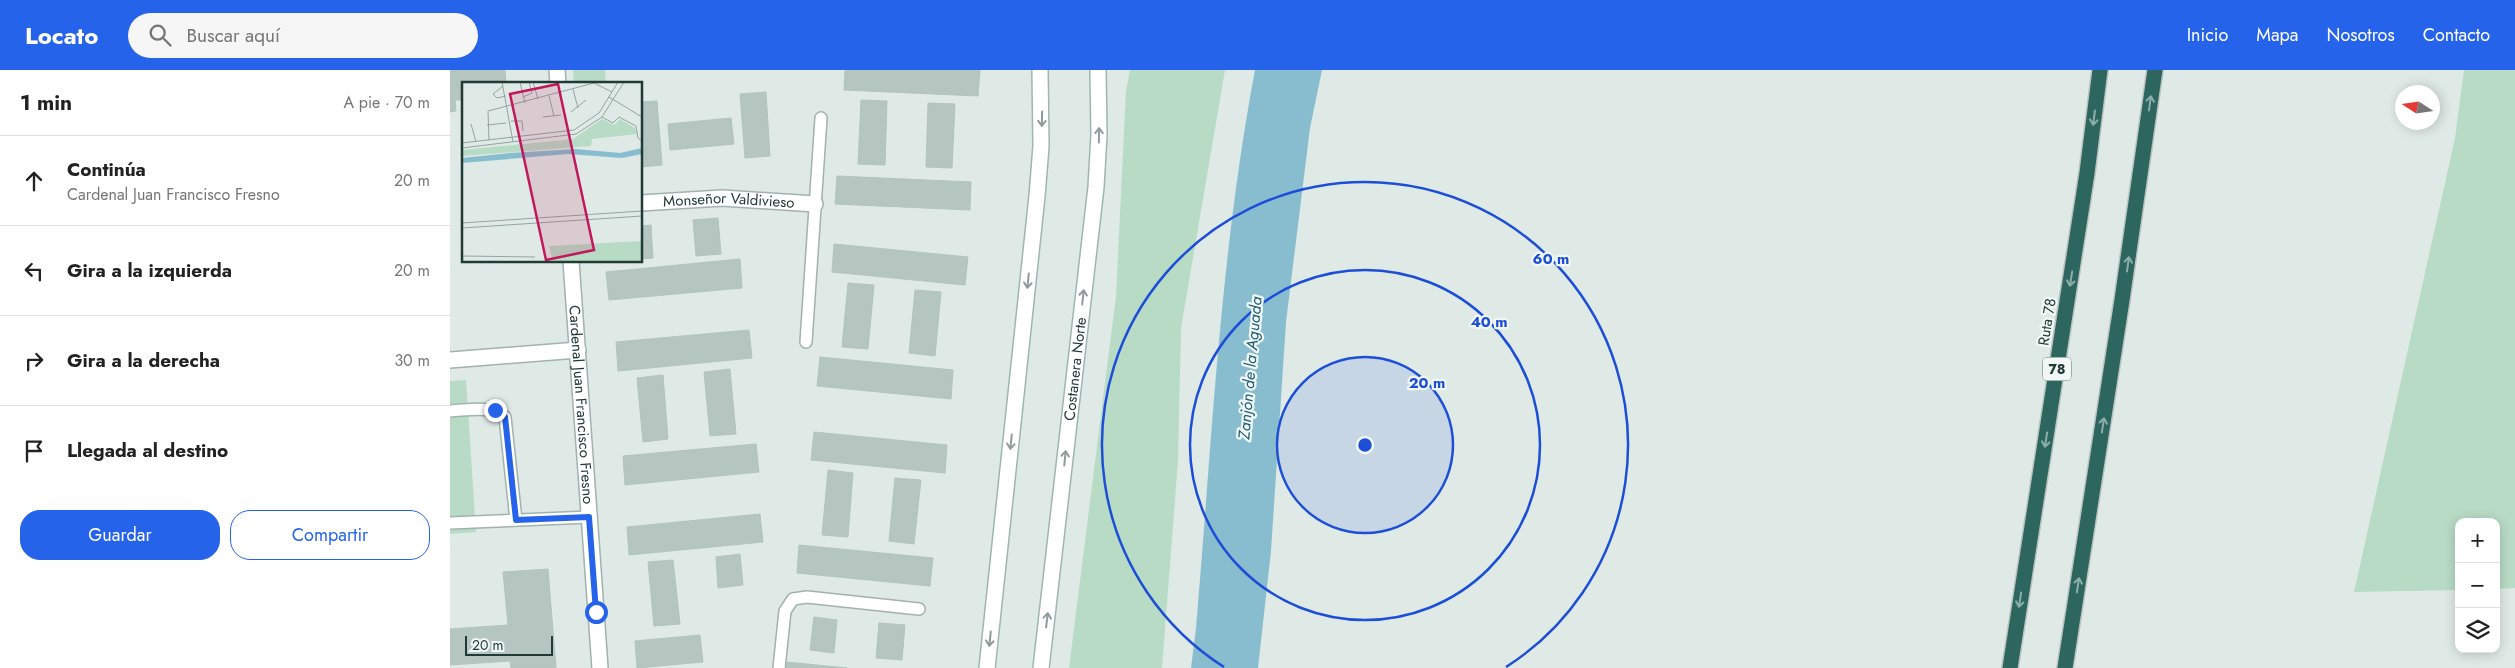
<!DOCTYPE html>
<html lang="es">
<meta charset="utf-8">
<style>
:root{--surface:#fff;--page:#f6f6f6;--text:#222;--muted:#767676;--line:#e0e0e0;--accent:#2563eb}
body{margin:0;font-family:Jost,sans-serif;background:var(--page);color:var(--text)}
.controls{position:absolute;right:15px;bottom:15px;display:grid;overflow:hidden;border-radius:10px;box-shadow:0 2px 12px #0003}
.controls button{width:45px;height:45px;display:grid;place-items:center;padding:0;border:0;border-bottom:1px solid var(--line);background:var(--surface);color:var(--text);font:25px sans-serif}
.compass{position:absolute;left:1945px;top:15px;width:45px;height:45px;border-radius:50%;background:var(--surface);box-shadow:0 2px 12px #0003;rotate:282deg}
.scale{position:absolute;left:15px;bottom:12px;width:88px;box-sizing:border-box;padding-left:5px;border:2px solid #213a36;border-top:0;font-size:14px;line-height:18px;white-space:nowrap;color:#213a36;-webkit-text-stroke:4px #f0f7f4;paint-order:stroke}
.stop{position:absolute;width:15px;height:15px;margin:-11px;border:4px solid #2563eb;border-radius:50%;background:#fff}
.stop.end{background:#2563eb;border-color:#fff;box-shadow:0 1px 5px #0008}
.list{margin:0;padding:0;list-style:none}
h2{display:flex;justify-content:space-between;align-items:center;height:65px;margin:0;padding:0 20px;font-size:21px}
h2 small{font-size:16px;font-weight:400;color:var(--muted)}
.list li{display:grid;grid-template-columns:32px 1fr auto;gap:15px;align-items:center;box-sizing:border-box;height:90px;padding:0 20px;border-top:1px solid var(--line)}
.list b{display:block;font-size:19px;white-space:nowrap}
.list p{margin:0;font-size:16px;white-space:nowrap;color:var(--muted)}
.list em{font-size:16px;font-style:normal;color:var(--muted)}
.actions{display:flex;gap:10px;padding:15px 20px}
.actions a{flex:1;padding:11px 0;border:1px solid var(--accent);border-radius:20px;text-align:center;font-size:18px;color:var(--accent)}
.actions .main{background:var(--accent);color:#fff}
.icon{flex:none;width:28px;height:28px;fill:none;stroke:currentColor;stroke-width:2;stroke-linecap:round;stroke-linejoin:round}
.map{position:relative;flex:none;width:2065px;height:598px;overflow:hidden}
header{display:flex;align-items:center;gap:30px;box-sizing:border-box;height:70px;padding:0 25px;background:var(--accent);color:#fff}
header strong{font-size:24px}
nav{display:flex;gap:28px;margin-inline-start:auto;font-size:18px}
.search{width:350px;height:45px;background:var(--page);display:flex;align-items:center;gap:12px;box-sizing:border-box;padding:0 18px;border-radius:28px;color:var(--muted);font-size:19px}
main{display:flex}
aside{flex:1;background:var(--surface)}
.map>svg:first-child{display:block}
.green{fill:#b8dbc5}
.water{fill:#88bdcf}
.building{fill:#b5c5c0;stroke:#b2c4be}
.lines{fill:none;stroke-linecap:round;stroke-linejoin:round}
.lane-casing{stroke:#a2b2ae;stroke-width:14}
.street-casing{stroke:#a2b2ae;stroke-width:18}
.secondary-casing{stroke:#9fb6b0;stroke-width:18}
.highway-casing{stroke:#bcc4c3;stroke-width:18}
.lane{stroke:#fff;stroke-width:11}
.street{stroke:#fff;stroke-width:15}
.secondary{stroke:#fff;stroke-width:15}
.highway{stroke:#2d655f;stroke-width:15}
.oneway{stroke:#8eaeaa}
.oneway2{stroke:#909c9a}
.route{stroke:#2563eb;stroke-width:6}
.ring{fill:none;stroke:#1d4ed8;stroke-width:2.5}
.labels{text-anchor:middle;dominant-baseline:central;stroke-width:4.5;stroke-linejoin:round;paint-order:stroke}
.shield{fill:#f0f7f4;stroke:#5f736f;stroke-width:1}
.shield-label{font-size:14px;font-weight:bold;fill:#213a36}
.street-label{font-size:15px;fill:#213a36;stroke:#f0f7f4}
.water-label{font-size:16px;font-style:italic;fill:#1c5d74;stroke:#f0f7f4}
.inset-road{fill:none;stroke:#93a4a0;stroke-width:1}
.view{fill:#c2185b;fill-opacity:0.15;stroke:#c2185b;stroke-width:2.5}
.inset-edge{fill:none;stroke:#213a36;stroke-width:2.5}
.centre{fill:#1d4ed8;stroke:#f0f7f4;stroke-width:2.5}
.ring-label{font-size:15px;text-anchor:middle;font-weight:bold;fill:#1d4ed8;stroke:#f0f7f4;stroke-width:4.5;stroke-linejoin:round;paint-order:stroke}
</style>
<header>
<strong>Locato</strong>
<div class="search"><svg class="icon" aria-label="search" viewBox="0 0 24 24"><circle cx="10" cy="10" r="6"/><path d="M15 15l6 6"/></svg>Buscar aquí</div>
<nav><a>Inicio</a><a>Mapa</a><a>Nosotros</a><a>Contacto</a></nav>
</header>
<main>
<aside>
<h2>1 min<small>A pie · 70 m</small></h2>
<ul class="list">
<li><svg class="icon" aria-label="ahead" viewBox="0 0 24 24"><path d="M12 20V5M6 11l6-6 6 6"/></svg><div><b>Continúa</b><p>Cardenal Juan Francisco Fresno</p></div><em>20 m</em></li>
<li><svg class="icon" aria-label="left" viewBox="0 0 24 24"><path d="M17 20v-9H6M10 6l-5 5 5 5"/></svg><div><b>Gira a la izquierda</b></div><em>20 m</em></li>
<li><svg class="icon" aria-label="right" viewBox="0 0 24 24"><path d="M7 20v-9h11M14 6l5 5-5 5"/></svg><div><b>Gira a la derecha</b></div><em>30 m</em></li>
<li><svg class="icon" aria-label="arrive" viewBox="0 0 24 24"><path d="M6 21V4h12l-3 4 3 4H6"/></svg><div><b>Llegada al destino</b></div></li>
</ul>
<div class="actions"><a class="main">Guardar</a><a>Compartir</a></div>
</aside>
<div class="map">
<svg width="2065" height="598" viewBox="0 0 2065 598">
<rect width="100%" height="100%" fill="#dfeae6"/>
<g class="green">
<path d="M123,0H155L156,14H124Z"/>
<path d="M680,0H775L731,258L728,391L712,598H619L666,226L676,21Z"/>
<path d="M2014,0H2065V518L2046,519V452H2009V520L1904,522L2005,68Z"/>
<path d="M16,310L26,462L0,464V311Z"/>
</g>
<path class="water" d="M805,0H872L860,58L836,252L821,481L808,598H741L746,558C762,371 770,185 805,0Z"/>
<g class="building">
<path d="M0,0H15L14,30H5L6,41L0,42Z"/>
<path d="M15,0H55L56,14H16Z"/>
<path d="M395,0H530L528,26L394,20Z"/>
<path d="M316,22L320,86L295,88L290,24Z"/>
<path d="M411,30L437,31L435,95L408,94Z"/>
<path d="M207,31L212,95L191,97V32Z"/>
<path d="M478,33L505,34L502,98L476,97Z"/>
<path d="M281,48L284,74L220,80L218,54Z"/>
<path d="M387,106L521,112L520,140L385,134Z"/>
<path d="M268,148L271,184L246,186L243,150Z"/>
<path d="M201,155L203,188L191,189V156Z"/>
<path d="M384,174L518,187L515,215L382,202Z"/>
<path d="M290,189L292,218L159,230L156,202Z"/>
<path d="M398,213L424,215L418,279L392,277Z"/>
<path d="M465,220L491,222L485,286L459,283Z"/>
<path d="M299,260L302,288L168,301L166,272Z"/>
<path d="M370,287L503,300L501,329L367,316Z"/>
<path d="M280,299L286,364L260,366L254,302Z"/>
<path d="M213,305L218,369L193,372L187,308Z"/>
<path d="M364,362L497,375L495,403L361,390Z"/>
<path d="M306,374L309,402L175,415L173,386Z"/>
<path d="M378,400L403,403L398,467L372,465Z"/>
<path d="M445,408L471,410L464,474L439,471Z"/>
<path d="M310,444L313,472L179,485L177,457Z"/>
<path d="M349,475L483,488L480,516L347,503Z"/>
<path d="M290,484L293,515L268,518L266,487Z"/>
<path d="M223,490L230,554L204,556L198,492Z"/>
<path d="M98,499L106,598H61L60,591L0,595V559L58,555L53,502Z"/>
<path d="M364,547L387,550L384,583L360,580Z"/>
<path d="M429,553L455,555L452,590L426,588Z"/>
<path d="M250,565L253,592L187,598L185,571Z"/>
<path d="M337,592L397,598H336Z"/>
</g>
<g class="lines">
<g class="lane-casing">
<g id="lane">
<path d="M356,272L371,48"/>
<path d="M0,341C20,340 38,335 55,347L66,450"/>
<path d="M0,453L139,447"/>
<path d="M329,598L335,541L343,529L357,527L469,539"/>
</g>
</g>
<g class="street-casing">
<g id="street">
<path d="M107,0L108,14"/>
<path id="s1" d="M191,133L272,128L365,134"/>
<path id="s2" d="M121,191L150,598"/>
<path d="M0,290L128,280"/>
</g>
</g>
<g class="secondary-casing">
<g id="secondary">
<path d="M537,598L587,126L591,76L590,0"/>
<path id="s3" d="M591,598L646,117L649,65L648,0"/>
</g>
</g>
<g class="highway-casing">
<g id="highway">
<path d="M1560,598L1637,103L1650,0"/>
<path d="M1615,598L1672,230L1705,0"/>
</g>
</g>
<use href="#lane" class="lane"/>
<use href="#street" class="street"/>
<use href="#secondary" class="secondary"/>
<use href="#highway" class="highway"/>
</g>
<defs><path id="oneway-shaft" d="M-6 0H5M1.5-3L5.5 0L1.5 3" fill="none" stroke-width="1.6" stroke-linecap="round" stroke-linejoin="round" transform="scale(1.25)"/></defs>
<g class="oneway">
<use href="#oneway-shaft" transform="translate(1700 33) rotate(-82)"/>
<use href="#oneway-shaft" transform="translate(1644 48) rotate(97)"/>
<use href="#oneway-shaft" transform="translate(1678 194) rotate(-82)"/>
<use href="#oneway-shaft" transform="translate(1621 209) rotate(99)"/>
<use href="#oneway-shaft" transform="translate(1653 355) rotate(-81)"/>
<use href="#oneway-shaft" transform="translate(1596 370) rotate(99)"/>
<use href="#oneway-shaft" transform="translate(1628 515) rotate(-81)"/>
<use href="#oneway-shaft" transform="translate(1570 530) rotate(99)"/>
</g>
<g class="oneway2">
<use href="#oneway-shaft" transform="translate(592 49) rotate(91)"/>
<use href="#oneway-shaft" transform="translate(649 65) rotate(-89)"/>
<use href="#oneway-shaft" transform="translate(578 211) rotate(96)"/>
<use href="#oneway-shaft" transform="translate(633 227) rotate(-84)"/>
<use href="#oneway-shaft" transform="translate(561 372) rotate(96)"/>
<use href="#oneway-shaft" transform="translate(615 388) rotate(-84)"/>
<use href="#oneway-shaft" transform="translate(597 550) rotate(-83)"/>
<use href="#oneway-shaft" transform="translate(540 569) rotate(96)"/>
</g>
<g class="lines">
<path class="route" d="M45,340L55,347L66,450L139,447L146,542"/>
</g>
<circle cx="915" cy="375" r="88" fill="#1d4ed8" fill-opacity=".12"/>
<g class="ring">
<circle cx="915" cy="375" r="88"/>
<circle cx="915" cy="375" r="175"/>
<path d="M774 597A263 263 0 1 1 1056 597"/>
</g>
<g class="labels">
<rect class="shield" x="1593" y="287.5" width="28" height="23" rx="4"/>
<g class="shield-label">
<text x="1607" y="299">78</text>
</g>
<g class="street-label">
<text stroke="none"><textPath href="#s1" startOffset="88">Monseñor Valdivieso</textPath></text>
<text transform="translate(1597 252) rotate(-81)">Ruta 78</text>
<text stroke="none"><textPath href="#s3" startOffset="301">Costanera Norte</textPath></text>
<text stroke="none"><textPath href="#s2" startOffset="144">Cardenal Juan Francisco Fresno</textPath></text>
</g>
<g class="water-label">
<text transform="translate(800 298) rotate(-85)">Zanjón de la Aguada</text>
</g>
</g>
<g transform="translate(12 12)">
<rect width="180" height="180" fill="#dfeae6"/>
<path d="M140,37L152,43L158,37L173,46L175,52L130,57L129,64L0,74V68L111,57ZM180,159V180H91L87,164Z" fill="#b8dbc5"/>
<path d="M180,66V72L160,76L106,72L0,81V76L48,71L114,67L158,71Z" fill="#88bdcf"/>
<path class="inset-road" d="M40,0L51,60M58,0L63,21M71,0L76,17M41,4L31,12L35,16L44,14M111,7L116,26M87,14L92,34M61,15L70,11L67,0M147,15L180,35M109,30L124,18M81,35L99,33M140,35L151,41L157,35L174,44L176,56L180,59M49,39H60L61,49M9,42L14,60M25,43L44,41M27,58L26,29L132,1L150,10M0,61L112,48L137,31L156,0M0,66L114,52L140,35L162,0M0,141L180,129M0,146L180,134M0,174L73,175"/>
<path class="view" d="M96,2L132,168L84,178L48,12Z"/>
<rect width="180" height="180" class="inset-edge"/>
</g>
<circle cx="915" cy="375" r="8" class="centre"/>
<g class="ring-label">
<text x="1101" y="194">60 m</text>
<text x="1039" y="257">40 m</text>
<text x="977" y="318">20 m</text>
</g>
</svg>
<div class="controls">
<button>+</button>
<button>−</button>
<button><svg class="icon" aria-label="layers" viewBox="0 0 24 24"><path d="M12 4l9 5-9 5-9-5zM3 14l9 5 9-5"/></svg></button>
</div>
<svg class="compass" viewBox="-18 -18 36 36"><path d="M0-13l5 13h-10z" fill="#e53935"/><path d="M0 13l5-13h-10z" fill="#767676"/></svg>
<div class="scale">20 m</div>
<div class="stop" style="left:146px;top:542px"></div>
<div class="stop end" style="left:45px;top:340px"></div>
</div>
</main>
